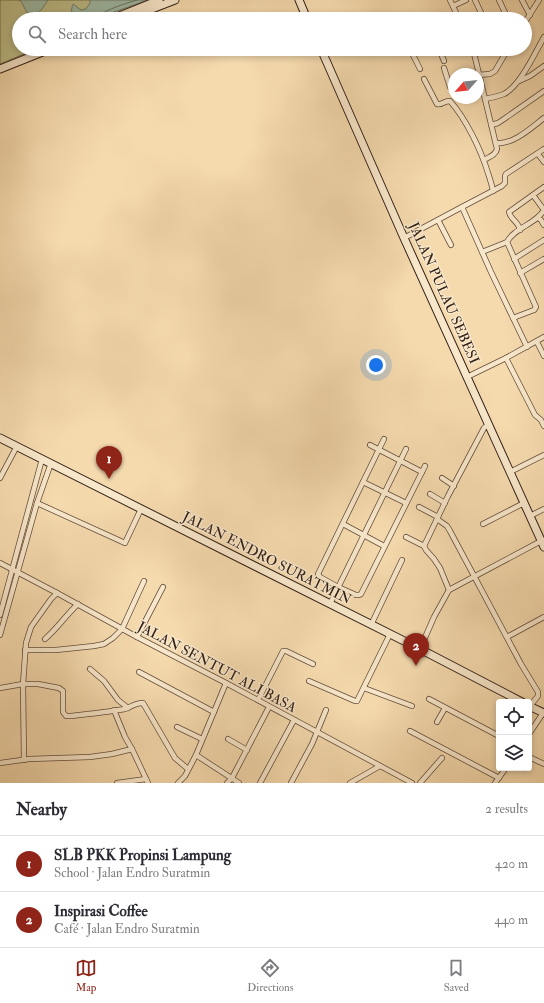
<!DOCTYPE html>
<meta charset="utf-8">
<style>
:root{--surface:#fff;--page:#f2f2f3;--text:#2b2b33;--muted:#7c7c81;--line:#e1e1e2;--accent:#8f2418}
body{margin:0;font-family:"IM FELL Double Pica",serif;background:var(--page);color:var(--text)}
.controls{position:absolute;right:12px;bottom:12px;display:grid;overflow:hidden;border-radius:4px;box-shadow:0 2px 6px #0003}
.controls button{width:36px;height:36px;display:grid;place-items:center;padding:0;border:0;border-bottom:1px solid var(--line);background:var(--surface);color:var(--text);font:20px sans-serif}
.compass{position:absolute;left:448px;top:68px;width:36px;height:36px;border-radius:50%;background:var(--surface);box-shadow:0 2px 6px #0003;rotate:243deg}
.you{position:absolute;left:376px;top:365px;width:14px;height:14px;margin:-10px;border:3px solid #fff;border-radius:50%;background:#1a73e8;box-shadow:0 0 0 6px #1a73e833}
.badge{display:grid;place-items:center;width:26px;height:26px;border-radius:50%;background:var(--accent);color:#fff;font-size:13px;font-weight:700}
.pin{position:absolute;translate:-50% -33px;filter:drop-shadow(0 1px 2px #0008)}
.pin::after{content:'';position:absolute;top:21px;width:14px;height:12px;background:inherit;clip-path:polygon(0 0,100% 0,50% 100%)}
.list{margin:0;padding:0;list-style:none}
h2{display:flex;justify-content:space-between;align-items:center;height:52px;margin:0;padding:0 16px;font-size:17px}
h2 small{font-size:13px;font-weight:400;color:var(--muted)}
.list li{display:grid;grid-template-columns:26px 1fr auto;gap:12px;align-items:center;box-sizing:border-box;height:56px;padding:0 16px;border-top:1px solid var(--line)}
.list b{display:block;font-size:15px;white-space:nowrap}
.list p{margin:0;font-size:13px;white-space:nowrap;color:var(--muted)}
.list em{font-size:13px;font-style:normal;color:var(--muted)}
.icon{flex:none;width:22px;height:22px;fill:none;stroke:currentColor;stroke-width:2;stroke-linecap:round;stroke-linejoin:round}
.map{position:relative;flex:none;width:544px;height:783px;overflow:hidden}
.search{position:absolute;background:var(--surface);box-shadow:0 2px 6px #0003;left:12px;right:12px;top:12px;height:44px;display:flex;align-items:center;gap:10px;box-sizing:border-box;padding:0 14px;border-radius:22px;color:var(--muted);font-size:15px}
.sheet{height:164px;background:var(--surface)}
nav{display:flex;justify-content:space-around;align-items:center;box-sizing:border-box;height:56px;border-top:1px solid var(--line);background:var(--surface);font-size:11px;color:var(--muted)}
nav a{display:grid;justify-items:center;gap:2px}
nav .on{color:var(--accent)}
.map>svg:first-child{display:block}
.green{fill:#bebf89;stroke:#787050}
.water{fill:#9dbba7;stroke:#727d6d}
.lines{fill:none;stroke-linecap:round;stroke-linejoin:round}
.shore{stroke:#686e5f;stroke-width:1}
.street-casing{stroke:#634e3d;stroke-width:6}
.secondary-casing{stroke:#322017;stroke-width:9}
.street{stroke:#f8e7ca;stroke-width:4.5}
.secondary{stroke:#f8e7ca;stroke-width:7}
.labels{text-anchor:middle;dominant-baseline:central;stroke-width:3;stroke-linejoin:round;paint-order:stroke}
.street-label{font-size:14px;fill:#322017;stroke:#f8e7ca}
</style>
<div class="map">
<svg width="544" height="783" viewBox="0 0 544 783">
<rect width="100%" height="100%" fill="#f5daae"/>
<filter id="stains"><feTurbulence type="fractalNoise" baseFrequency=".005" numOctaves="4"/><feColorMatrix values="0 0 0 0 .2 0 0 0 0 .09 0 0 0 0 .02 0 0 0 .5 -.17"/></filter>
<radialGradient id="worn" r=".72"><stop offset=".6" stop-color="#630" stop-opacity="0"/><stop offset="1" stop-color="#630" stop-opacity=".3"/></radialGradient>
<path class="green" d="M0,0H156L109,19H19V49H36L0,64Z"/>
<g class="water">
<path d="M18,0H48L42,9L37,14L27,13L21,1Z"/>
<path d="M90,0H148L114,12L101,19H74C71,14 71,9 73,4L81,10L86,9L90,3Z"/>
</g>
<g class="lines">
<path class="shore" d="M100,19C100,18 100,17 100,16C103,10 131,2 137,0"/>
<g class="street-casing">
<g id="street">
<path d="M450,0L459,19"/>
<path d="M475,0L484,19"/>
<path d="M499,0L508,19"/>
<path d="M522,0L530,15"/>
<path d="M453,6L466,0"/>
<path d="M525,22L539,0"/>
<path d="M410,49L420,69"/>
<path d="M439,49L444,61"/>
<path d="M473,49L497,149C496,155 489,157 484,160"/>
<path d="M474,51L500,52"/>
<path d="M444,68L450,87L454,89"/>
<path d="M478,75L490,74L495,71L508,49"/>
<path d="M424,79L437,104C441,106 445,100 450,101C466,119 481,150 488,173C490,179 492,185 493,191"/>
<path d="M519,81L530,76L544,66"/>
<path d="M485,99C491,98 498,96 504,94C520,86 535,53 544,37"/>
<path d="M491,125L498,123L504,119L544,91"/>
<path d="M496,143C513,145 531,128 544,118"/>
<path d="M538,154L544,162"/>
<path d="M462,207L491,272L527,347"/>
<path d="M538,218L541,220L544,225"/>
<path d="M438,220L451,245"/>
<path d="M520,230C519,222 510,219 509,212L544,187"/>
<path d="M404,238L462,207L502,186L505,183V176L506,174L544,149"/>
<path d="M507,242L536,307L534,310L513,318"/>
<path d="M482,252L507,242C514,228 536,224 544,210L533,195"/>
<path d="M514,259L544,240"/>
<path d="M520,273L544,259"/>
<path d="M537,342L544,356"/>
<path d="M506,358L535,415L541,420L544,426"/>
<path d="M467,377L506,358L544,337"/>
<path d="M384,439L319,572L318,574L320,577L338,587L356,595H359L361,594L425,466"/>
<path d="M370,445L422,472"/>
<path d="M510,472L544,455"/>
<path d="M0,478L17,446"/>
<path d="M442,478L454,486"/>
<path d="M363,482L406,503"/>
<path d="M430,494L445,503"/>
<path d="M37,503L125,543L141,509"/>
<path d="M419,507L438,517"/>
<path d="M530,516L544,509"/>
<path d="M437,519L447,526L450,531L521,664L538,692V696L530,706"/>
<path d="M343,524L384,546"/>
<path d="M483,524L524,503"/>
<path d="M406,537L424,546L426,550L434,559L440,568L449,590"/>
<path d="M424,546L448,496L484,428L489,424"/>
<path d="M0,563L57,593L137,637L226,683L412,783"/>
<path d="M330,604L406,449"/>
<path d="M0,615L42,459"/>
<path d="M371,625L402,560"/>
<path d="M0,635L37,503L51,463"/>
<path d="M137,637L163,587"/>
<path d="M507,637L544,617"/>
<path d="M45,639C57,629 66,615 78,604"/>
<path d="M420,649L434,617L449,590L543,540"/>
<path d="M25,650H56L94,646L104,644L113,638L122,629L144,581"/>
<path d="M90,669L104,681L118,700L128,708"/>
<path d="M139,672L214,712"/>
<path d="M309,681L355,701H357L390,634"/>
<path d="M0,688L23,684H38L59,688L63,691V712L66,716H71C89,714 107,712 125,709C131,707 137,702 143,703L175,758L188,769"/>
<path d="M364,688L412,706"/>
<path d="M429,699L499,736"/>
<path d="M258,700L283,651H286L313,664"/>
<path d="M114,710L125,737L132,749L148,783"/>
<path d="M437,722L445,708"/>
<path d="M177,727L202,739"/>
<path d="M410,731L499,778"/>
<path d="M529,734L543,713"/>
<path d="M228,739L247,750"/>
<path d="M196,755L239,783"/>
<path d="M529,757L544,764"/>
<path d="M24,760L23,684L26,643L31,627L51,599L57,593"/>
<path d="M0,763L29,759L90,757L112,754L132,749"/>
<path d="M117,783L146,779"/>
<path d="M178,783L185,776L196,755L226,683"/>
<path d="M227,783L232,778L269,707"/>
<path d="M260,783L294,720"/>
<path d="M291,783L312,744L326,710"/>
<path d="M350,783L380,766"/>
<path d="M420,783L442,758"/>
<path d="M495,783L506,768"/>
</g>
</g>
<g class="secondary-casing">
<g id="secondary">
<path d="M299,0L307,19"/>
<path d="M112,19L159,0"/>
<path d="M126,19L175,0"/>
<path d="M321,49L404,238L544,547"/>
<path d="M0,69L50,49"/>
<path d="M0,438L420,649L522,702"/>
<path d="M529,706L544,713"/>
</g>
</g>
<use href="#street" class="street"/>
<use href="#secondary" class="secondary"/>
</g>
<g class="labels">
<g class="street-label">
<text transform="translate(444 293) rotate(66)">JALAN PULAU SEBESI</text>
<text transform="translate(267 558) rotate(27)">JALAN ENDRO SURATMIN</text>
<text transform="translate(217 667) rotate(28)">JALAN SENTUT ALI BASA</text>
</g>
</g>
<rect width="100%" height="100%" filter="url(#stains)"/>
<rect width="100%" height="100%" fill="url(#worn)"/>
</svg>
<div class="controls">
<button><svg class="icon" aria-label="locate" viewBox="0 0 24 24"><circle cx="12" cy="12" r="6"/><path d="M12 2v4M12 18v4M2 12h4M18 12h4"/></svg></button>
<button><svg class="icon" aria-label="layers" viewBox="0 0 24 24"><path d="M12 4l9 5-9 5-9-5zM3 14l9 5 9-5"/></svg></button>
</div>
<svg class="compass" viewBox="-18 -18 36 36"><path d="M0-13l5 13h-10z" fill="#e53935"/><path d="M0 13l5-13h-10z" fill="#7c7c81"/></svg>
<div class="you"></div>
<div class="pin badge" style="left:109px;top:479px">1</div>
<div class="pin badge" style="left:416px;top:666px">2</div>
<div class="search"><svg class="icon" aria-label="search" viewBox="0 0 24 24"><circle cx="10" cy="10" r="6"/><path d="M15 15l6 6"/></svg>Search here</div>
</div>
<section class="sheet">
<h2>Nearby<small>2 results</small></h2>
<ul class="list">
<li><span class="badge">1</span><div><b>SLB PKK Propinsi Lampung</b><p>School · Jalan Endro Suratmin</p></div><em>420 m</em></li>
<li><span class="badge">2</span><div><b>Inspirasi Coffee</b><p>Café · Jalan Endro Suratmin</p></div><em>440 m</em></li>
</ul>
</section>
<nav>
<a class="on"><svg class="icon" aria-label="map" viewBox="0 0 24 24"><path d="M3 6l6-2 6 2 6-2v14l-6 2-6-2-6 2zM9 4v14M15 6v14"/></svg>Map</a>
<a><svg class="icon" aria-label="directions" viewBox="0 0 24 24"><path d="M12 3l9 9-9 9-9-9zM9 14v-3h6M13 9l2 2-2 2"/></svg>Directions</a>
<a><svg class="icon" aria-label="saved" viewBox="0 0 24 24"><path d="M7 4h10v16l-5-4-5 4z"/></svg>Saved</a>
</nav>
